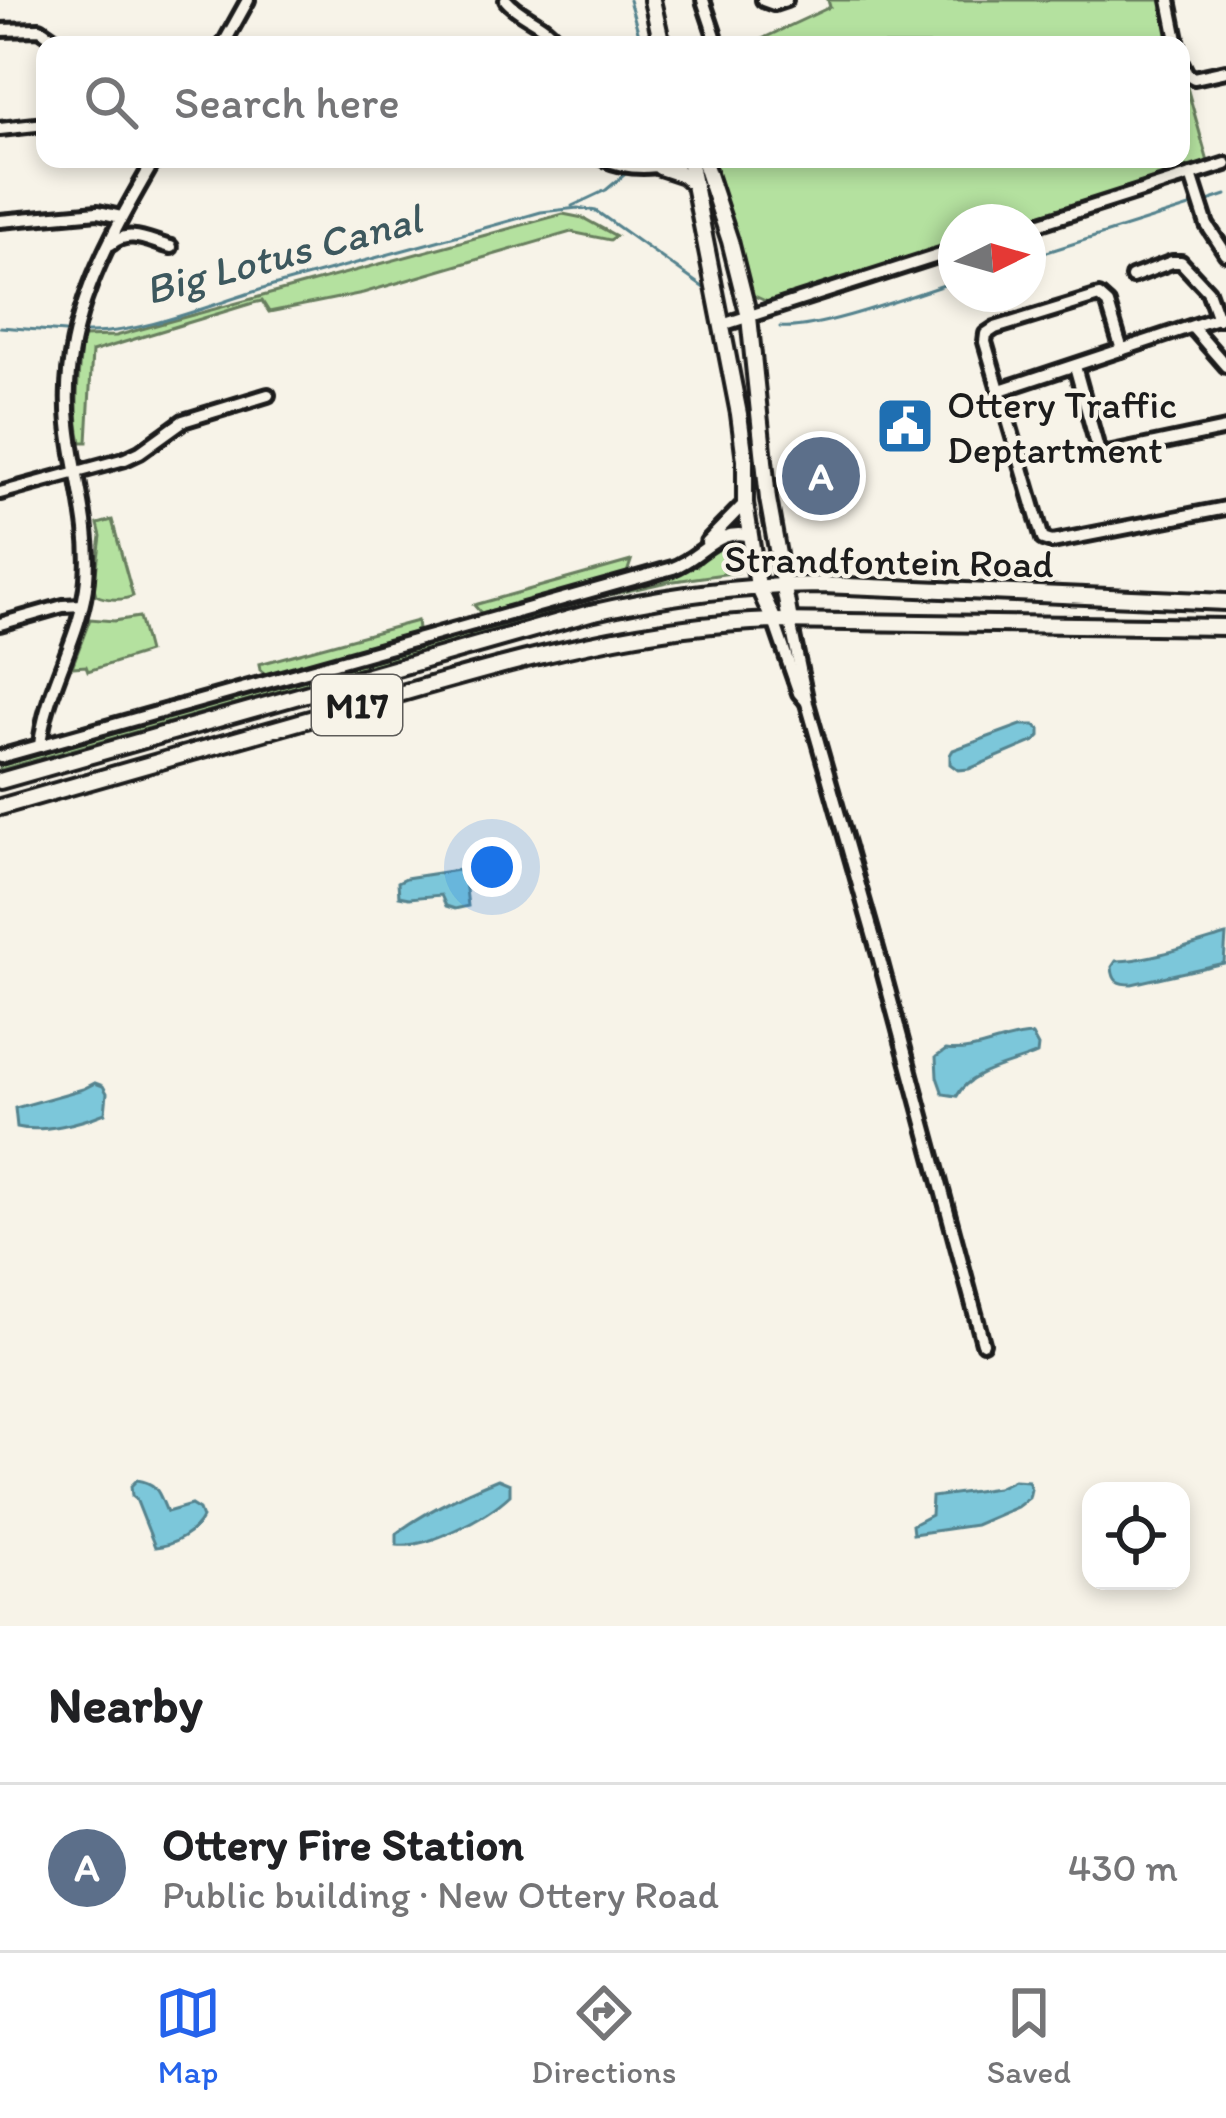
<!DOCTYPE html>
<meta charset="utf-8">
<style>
:root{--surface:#fff;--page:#f6f6f6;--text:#202124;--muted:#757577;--line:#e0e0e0;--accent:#2563eb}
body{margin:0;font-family:Itim,sans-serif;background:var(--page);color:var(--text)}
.controls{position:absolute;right:36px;bottom:36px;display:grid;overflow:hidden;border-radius:24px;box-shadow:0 6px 18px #0003}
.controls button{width:108px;height:108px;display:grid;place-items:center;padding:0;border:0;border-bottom:3px solid var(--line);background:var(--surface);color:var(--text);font:60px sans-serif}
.compass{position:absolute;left:938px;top:204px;width:108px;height:108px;border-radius:50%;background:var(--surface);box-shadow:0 6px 18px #0003;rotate:85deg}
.you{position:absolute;left:492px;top:867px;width:42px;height:42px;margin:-30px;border:9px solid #fff;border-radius:50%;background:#1a73e8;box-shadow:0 0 0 18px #1a73e833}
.badge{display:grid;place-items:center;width:78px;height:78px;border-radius:50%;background:var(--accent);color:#fff;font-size:39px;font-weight:700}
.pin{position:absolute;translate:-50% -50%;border:6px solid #fff;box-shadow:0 3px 12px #0006}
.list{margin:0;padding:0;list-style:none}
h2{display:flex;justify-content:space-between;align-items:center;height:156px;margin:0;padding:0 48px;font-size:51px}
h2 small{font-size:39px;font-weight:400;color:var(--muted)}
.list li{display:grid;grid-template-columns:78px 1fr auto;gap:36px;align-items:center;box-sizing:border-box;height:168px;padding:0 48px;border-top:3px solid var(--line)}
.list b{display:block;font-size:45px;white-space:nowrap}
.list p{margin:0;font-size:39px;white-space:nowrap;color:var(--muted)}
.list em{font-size:39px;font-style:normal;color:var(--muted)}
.icon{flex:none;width:66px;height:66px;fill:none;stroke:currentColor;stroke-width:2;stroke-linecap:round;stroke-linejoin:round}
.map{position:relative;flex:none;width:1226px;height:1626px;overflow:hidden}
.search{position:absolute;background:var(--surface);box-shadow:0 6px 18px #0003;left:36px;right:36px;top:36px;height:132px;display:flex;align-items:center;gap:30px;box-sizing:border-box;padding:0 42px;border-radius:24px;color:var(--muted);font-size:45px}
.sheet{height:324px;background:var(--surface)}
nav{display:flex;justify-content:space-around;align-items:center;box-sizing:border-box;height:168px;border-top:3px solid var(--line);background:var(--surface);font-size:33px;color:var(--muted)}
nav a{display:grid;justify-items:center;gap:6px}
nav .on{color:var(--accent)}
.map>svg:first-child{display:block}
.green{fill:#b4e19f;stroke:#687e5e;stroke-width:3}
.water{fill:#7bc7da;stroke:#55838e;stroke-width:3}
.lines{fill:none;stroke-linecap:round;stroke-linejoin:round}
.stream{stroke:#55838e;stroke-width:3}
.minor-casing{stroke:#1c1c1c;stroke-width:20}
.major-casing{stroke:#1c1c1c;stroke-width:22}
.minor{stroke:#f7f3e8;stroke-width:10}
.major{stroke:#f7f3e8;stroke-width:14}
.labels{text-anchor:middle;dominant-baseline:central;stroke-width:9;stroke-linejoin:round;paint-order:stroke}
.shield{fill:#f7f3e8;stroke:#5e5c59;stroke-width:3}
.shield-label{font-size:36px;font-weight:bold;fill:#1c1c1c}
.poi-label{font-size:39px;fill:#1c1c1c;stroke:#f7f3e8;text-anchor:start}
.street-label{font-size:39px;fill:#1c1c1c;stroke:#f7f3e8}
.water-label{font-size:42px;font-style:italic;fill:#3d585e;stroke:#f7f3e8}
</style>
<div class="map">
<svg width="1226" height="1626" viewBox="0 0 1226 1626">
<rect width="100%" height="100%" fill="#f7f3e8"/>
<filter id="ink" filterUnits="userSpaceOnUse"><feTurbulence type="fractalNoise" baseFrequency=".00833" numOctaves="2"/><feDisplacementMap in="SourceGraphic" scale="24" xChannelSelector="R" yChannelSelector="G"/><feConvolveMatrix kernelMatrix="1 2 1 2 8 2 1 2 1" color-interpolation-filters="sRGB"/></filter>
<g filter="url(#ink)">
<g class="green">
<path d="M828,0H1167L1177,45H749L830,7Z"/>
<path d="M1181,66L1208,162L1023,222H956V243L770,303L750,294L713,159H1181Z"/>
<path d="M563,214L583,218L616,236L610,240L571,232L363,293L269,312L262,301L253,303L92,352L87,442H81C73,408 79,371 82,337L116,336Z"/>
<path d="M112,520L133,596C123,601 106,600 96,595L94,588L101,536L98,524Z"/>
<path d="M737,541C747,548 745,564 738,572L667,582L596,598L458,641L0,770V763L697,566L722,543L725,547Z"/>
<path d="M631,561L627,573L620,577L481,613L474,605Z"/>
<path d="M139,617L148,652L88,671L86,666L72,667L90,619L114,621Z"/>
<path d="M417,621L418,629L408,637L267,675L260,670L259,664Z"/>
</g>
<g class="water">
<path d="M1021,725H1034L1040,729V736L1035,741L969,769L958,770L950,764V755L953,750Z"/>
<path d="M458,870L465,881L468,906L455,909L446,906L441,895L409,898L399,896L398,882L406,878Z"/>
<path d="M1226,935L1224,963L1132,984C1118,984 1113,982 1112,967L1116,961C1147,961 1196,944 1226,935Z"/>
<path d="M1032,1035L1038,1046L1037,1054C1013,1065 969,1071 957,1096L943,1094L937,1077L936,1057L946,1050C975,1054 1003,1036 1032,1035Z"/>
<path d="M95,1083L103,1086L107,1093L105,1113C80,1123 42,1133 17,1127L15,1108L83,1089Z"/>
<path d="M498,1479L510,1484V1495C488,1516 427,1549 397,1545V1533C426,1511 464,1493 498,1479Z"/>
<path d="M137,1480C159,1483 159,1495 167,1512L191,1505L199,1510L202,1518C195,1533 172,1546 155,1547L136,1499L132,1496L131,1486Z"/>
<path d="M1014,1480L1028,1481L1031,1489L1029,1498L1017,1507L975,1525L913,1534L912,1525L931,1515L932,1497L997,1488Z"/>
</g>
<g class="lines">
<g class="stream">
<path d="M629,0L642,45"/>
<path d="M1205,202L1226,195"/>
<path d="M572,206L606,190L630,170"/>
<path d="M1028,258L1196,205"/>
<path d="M0,327L65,332"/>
<path d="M780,327C817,331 916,294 956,281"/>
<path d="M85,333C141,335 217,302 273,286C362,261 451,238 541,212L578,208L596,211L704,288"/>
</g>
<g class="minor-casing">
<g id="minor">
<path d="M506,0C522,19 547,22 559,45"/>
<path d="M703,0L715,36"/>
<path d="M763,0L774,4L786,0"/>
<path d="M1169,0L1178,45"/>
<path d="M0,30L40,29L63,45"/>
<path d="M223,45L248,0"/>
<path d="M1181,62L1187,74L1194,78L1226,71"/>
<path d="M0,129L45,124"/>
<path d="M604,159C633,172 663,167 692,159"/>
<path d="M1191,175L1207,225L1226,254"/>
<path d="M0,221L98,212L121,217"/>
<path d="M1028,227L1226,164"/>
<path d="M111,244C130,228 150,242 171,247"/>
<path d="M1132,277L1172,262H1181L1208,291L1218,319"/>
<path d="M722,325L956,250"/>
<path d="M1193,328L1226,366"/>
<path d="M1122,350L1108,304L1099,296L995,328L986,334L985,342L1043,539L1052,542L1226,508"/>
<path d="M1075,366L1098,449L1103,455L1226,429"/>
<path d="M1000,390L1226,315"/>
<path d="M0,493L125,459L140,452L183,421L268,395"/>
<path d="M707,542L745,503"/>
<path d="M774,621L799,693L806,701"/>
<path d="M790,621L807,703L878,952L983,1343"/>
<path d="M0,624L63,606L82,605"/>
<path d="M40,746C45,688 82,637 87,579C92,526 74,476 69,424C59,325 107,242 155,159"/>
<path d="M0,757L673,568C701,558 719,526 750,536"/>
</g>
</g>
<g class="major-casing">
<g id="major">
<path d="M652,0L662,45"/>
<path d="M689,159L739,414L745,460V503L758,586L774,621"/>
<path d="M703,159L730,241L749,317L768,499L790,621"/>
<path d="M660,167L684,175L695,185"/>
<path d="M0,781L590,613C667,595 744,585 823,585L1226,602"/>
<path d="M0,807C129,770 259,733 388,697C519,660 636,625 774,621L1226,627"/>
</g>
</g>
<use href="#minor" class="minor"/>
<use href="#major" class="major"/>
</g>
</g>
<defs>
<g id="civic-square" transform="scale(3)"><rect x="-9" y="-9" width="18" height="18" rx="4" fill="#1f6fb2" stroke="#f7f3e8"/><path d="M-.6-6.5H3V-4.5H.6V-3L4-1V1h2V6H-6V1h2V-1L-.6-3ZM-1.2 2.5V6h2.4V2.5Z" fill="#fff"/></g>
</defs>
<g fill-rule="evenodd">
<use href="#civic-square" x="905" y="426"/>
</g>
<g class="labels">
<rect class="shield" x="312" y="675" width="90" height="60" rx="9"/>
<g class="shield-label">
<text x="357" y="705">M17</text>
</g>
<g class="poi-label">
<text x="947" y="404">Ottery Traffic<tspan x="947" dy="45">Deptartment</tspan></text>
</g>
<g class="street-label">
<text transform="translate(889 561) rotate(1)">Strandfontein Road</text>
</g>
<g class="water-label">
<text transform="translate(283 254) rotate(-15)">Big Lotus Canal</text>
</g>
</g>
</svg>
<div class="controls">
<button><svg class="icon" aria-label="locate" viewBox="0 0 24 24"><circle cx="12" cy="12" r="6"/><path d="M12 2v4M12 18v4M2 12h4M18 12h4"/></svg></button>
</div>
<svg class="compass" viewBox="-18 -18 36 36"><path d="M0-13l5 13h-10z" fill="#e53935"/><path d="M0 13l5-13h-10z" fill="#757577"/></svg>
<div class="you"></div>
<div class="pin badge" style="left:821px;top:476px;background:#5c6f8a">A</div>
<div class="search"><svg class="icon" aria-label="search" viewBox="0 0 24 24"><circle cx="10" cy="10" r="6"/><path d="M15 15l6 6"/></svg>Search here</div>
</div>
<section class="sheet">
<h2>Nearby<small></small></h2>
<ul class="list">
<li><span class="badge" style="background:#5c6f8a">A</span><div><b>Ottery Fire Station</b><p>Public building · New Ottery Road</p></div><em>430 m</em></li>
</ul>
</section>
<nav>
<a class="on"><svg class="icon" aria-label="map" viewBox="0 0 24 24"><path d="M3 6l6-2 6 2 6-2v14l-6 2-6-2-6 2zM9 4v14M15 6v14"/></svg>Map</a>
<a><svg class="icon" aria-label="directions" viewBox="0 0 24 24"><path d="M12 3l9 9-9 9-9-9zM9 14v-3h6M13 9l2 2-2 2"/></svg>Directions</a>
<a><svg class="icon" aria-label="saved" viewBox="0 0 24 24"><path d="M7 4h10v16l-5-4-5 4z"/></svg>Saved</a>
</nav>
